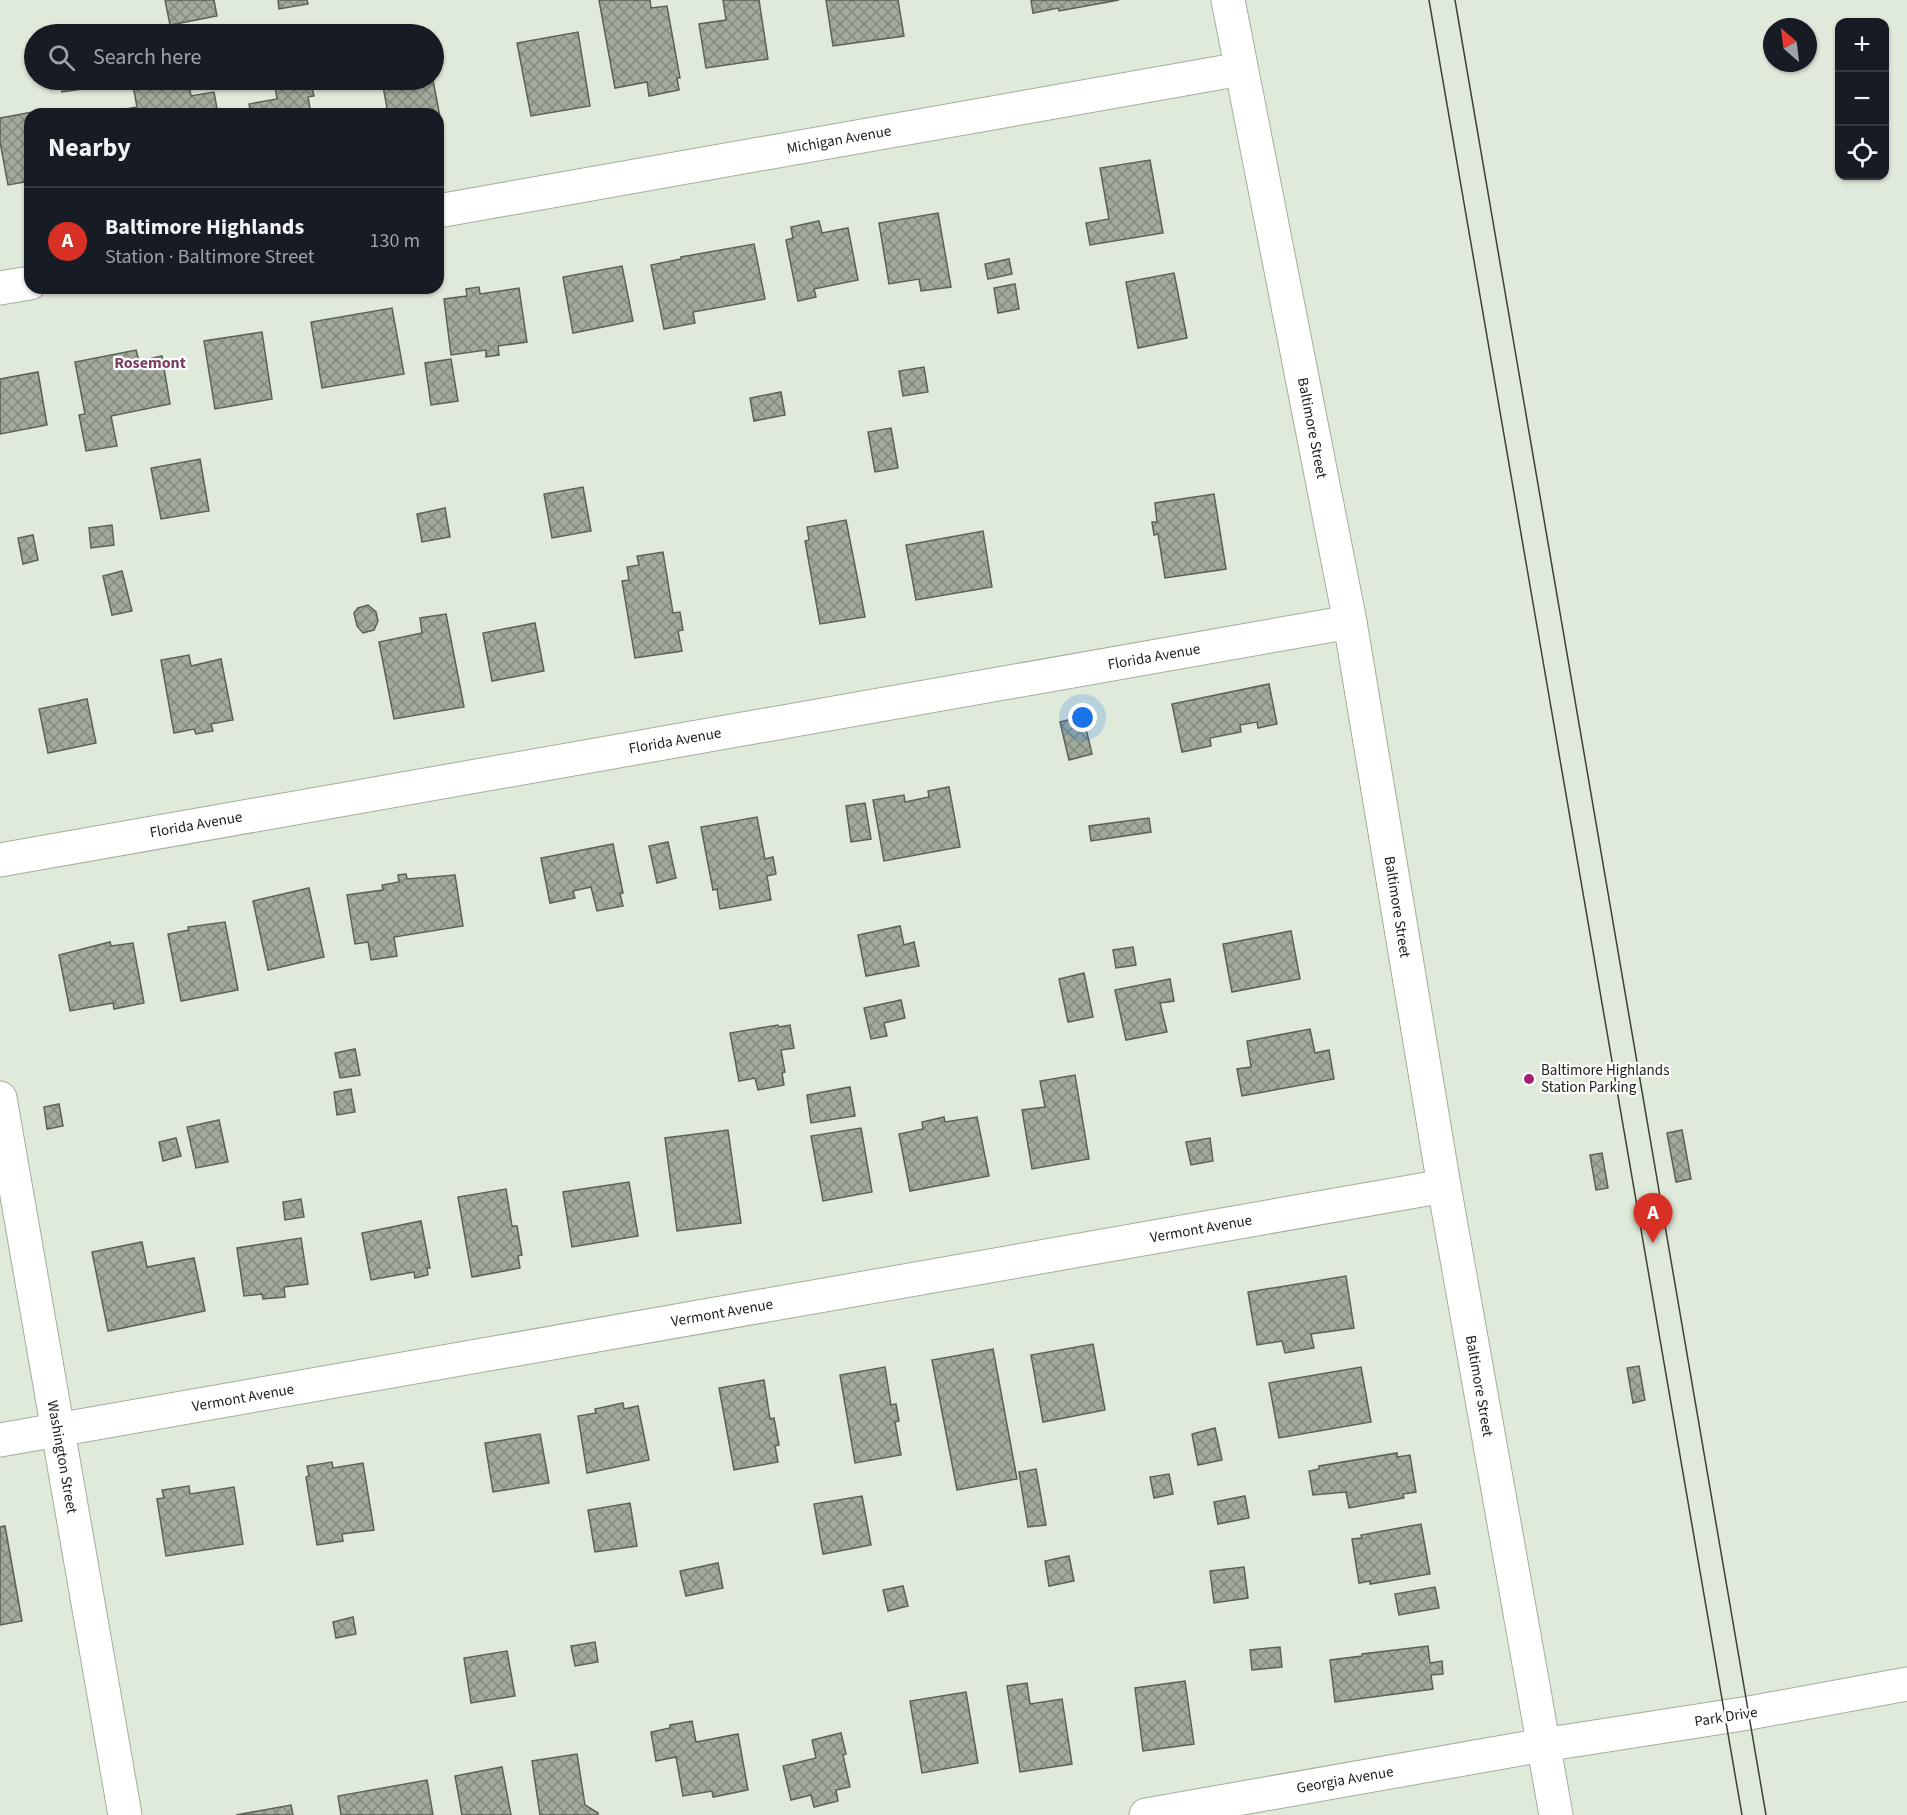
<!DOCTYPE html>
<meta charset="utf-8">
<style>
:root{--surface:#171b24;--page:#20242c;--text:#f1f3f6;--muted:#9ea1a6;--line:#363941;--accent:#d93025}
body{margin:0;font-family:"Source Sans 3",sans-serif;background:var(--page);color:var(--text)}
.controls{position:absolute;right:18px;top:18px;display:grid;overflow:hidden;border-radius:12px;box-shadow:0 2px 4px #0004}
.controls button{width:54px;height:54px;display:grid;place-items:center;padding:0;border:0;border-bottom:2px solid var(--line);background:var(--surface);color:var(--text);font:30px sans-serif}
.compass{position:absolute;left:1763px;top:18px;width:54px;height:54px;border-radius:50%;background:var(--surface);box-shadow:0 2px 4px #0004;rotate:332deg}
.you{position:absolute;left:1083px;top:718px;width:21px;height:21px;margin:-15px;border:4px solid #fff;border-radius:50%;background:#1a73e8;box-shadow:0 0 0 9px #1a73e833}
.badge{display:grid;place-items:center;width:39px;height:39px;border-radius:50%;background:var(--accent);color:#fff;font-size:20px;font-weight:700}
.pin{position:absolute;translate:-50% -50px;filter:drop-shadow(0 2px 3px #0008)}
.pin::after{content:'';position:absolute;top:32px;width:21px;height:18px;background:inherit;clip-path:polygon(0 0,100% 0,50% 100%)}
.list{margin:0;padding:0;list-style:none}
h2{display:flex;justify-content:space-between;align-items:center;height:78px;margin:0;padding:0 24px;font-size:26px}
h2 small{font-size:20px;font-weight:400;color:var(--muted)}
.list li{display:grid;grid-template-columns:39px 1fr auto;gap:18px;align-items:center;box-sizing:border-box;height:108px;padding:0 24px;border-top:2px solid var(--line)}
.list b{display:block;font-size:22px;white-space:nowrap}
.list p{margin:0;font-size:20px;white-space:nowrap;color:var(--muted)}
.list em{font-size:20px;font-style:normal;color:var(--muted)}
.icon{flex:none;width:33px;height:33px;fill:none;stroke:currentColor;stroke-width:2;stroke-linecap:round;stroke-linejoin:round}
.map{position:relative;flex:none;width:1907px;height:1815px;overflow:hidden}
.search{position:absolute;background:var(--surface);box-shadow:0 2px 4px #0004;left:24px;top:24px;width:420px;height:66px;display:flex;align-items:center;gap:15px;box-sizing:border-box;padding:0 21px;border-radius:33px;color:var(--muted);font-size:22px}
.panel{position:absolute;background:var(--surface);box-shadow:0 2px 4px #0004;left:24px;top:108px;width:420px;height:186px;border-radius:18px}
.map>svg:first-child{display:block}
.building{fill:url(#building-cross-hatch);stroke:#5a6255;stroke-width:1.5}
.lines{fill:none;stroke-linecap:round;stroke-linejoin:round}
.minor-casing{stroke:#a4ad9f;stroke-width:35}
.minor{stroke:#fff;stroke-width:33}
.tram{stroke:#3c413a;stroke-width:1.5}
.poi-dot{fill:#a02072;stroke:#fff;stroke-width:2}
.labels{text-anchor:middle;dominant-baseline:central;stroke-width:4.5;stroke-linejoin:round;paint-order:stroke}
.street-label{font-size:15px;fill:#1a1d18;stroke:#fff}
.poi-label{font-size:15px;fill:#1a1d18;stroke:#fff;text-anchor:start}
.neighbourhood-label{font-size:16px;font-weight:bold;fill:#7e3e62;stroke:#fff}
</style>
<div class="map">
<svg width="1907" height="1815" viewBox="0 0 1907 1815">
<defs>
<pattern id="building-cross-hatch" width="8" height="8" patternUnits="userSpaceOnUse" patternTransform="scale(1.5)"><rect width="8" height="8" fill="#a1aa9b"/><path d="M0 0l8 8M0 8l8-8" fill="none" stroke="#828a7d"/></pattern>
</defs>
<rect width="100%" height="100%" fill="#e0eada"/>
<g class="building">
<path d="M165,0H214L217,16L170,25Z"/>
<path d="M278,0H307L308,4L279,9Z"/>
<path d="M599,0H650L651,8L667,6L680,78H677L679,90L649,96L647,82L615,88Z"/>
<path d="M723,0H759L768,59L706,68L699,24L726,20Z"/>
<path d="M826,0H898L904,36L833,46Z"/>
<path d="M1031,0H1119L1059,11L1058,8L1033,13Z"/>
<path d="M578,32L590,106L531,116L517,43Z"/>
<path d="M60,80H87L89,88L62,92Z"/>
<path d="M132,80H188L191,96L214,92L218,114H115L114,111L137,107Z"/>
<path d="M274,80H310L314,96L308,97L311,114H251L249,104L277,99Z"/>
<path d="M382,80H433L443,133L438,134V114H388Z"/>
<path d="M43,110L44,114H30V181L8,185L0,142V118Z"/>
<path d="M1150,160L1163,233L1090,245L1086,223L1109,219L1100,168Z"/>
<path d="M938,213L951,287L921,291L919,279L889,284L879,223Z"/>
<path d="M819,221L822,233L848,228L858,280L814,289L816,297L798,301L786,240L793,238L791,227Z"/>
<path d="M754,244L765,299L693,312L695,323L664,329L651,265L681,259V257Z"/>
<path d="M1009,259L1012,274L988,279L985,264Z"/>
<path d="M622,266L633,321L573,333L563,277Z"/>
<path d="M1174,273L1187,338L1138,348L1126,282Z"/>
<path d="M1015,284L1019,309L998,313L994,288Z"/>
<path d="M479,287L480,294L519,288L527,342L498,346L499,355L486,357V350L451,355L444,299L467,296L466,289Z"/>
<path d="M392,308L404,374L322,388L311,322Z"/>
<path d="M262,332L272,399L215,409L204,341Z"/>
<path d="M136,350L139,361L162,356L170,404L111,416L117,446L86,451L79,415L85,414L75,362Z"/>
<path d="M451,359L458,401L431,405L425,363Z"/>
<path d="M924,367L928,392L903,396L899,371Z"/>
<path d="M38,372L47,425L0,434V379Z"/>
<path d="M781,392L785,415L754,421L750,398Z"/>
<path d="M891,428L898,468L875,472L868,432Z"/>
<path d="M200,459L209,511L161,519L151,468Z"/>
<path d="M583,487L591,531L552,538L544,494Z"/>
<path d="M1214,494L1226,569L1165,578L1158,534L1154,535L1152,522H1157L1155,503Z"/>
<path d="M445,508L450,537L422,542L417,514Z"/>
<path d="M846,520L865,617L820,624L805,541L809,540L807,527Z"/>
<path d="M112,525L114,545L91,548L89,528Z"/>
<path d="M983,531L992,587L916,600L906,545Z"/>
<path d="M33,535L38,560L23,564L18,538Z"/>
<path d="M663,552L673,613L680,612L683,630L678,631L682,651L635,658L622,581L629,580L627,567L639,565L637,556Z"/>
<path d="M122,571L132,611L112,615L103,576Z"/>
<path d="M368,605L376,612L378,621L374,630L363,633L357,626L354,613L358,608Z"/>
<path d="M446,614L464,707L394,719L379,642L422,633L420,618Z"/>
<path d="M535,623L544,671L492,681L483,633Z"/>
<path d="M189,655L191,666L221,659L233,720L211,724L213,731L196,734L194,729L174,733L161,660Z"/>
<path d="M1269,684L1277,724L1258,728L1257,722L1240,725L1241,732L1210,738L1211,746L1182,752L1172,704Z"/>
<path d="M87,699L96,743L48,753L39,709Z"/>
<path d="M1083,716L1092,754L1069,760L1060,722Z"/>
<path d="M949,787L960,847L884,861L873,800L904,795L905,802L929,797L928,791Z"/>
<path d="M865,803L871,839L851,842L846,806Z"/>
<path d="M757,817L765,859L773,857L776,874L767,876L771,900L720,909L717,889L713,890L701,827Z"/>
<path d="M1149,818L1151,832L1091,841L1089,826Z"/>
<path d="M668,842L676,878L657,883L649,846Z"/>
<path d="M613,844L623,893L620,894L623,906L597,911L591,887L573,891L575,898L550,903L541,858Z"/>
<path d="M406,874L407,879L455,875L463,926L394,937L397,956L371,960L368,942L355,944L347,895L383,890L382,885L399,882L398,875Z"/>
<path d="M309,888L324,957L268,970L253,901Z"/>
<path d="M225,922L238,990L181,1001L168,934L189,930L188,927Z"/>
<path d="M900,926L904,945L914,942L919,966L866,976L858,935Z"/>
<path d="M1291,931L1300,979L1232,992L1223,944Z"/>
<path d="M110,942L111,946L133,943L144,1003L114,1009L113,1003L70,1011L59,955Z"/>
<path d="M1133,947L1136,965L1116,968L1113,950Z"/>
<path d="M1084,973L1093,1017L1068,1022L1059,979Z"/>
<path d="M1170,979L1174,1001L1160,1003L1167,1032L1126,1040L1115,990Z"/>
<path d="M901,1000L905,1018L884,1023L887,1036L871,1039L864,1008Z"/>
<path d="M778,1025L779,1027L790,1025L794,1048L781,1050L785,1072L782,1073L784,1085L758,1090L755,1078L739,1081L730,1033Z"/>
<path d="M1310,1029L1315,1053L1329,1050L1334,1079L1242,1096L1237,1069L1251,1067L1247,1041Z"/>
<path d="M355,1049L360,1075L340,1078L335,1053Z"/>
<path d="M1075,1075L1089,1159L1032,1169L1022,1110L1045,1107L1040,1081Z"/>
<path d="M850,1087L855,1116L811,1123L807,1095Z"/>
<path d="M351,1089L355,1112L337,1115L334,1092Z"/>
<path d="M59,1104L63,1126L47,1129L44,1107Z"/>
<path d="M944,1117L945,1122L977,1117L989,1176L910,1191L899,1134L923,1129L922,1122Z"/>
<path d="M219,1120L228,1162L196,1168L187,1127Z"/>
<path d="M861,1128L872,1192L823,1201L811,1136Z"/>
<path d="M728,1130L741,1223L677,1231L665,1138Z"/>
<path d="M1682,1130L1691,1179L1676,1182L1667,1133Z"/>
<path d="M176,1138L181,1156L163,1161L159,1142Z"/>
<path d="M1210,1138L1213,1161L1191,1165L1186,1142Z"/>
<path d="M1602,1153L1608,1188L1596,1190L1590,1155Z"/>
<path d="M629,1182L638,1236L572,1247L563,1192Z"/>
<path d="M506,1189L512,1226H517L522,1255L518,1256L520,1268L472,1277L458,1197Z"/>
<path d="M301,1199L304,1217L285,1220L283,1202Z"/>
<path d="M421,1221L430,1268H427L428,1275L415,1278L414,1272L371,1280L362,1233Z"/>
<path d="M301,1238L308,1284L284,1287L285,1297L263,1299L262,1294L244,1296L237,1248Z"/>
<path d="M142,1242L147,1267L194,1258L205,1311L108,1331L92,1252Z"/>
<path d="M1346,1276L1354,1328L1311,1334L1314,1348L1285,1353L1282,1341L1257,1345L1248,1292Z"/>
<path d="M1093,1344L1105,1410L1043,1422L1031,1355Z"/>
<path d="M993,1349L1017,1479L957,1490L932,1360Z"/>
<path d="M1639,1366L1645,1400L1633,1403L1627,1368Z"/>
<path d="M885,1367L891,1405L896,1404L899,1421L895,1422L901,1455L855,1463L840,1375Z"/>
<path d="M1361,1367L1371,1422L1279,1438L1269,1383Z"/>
<path d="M764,1380L770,1419L774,1418L779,1445L775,1446L778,1462L734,1470L719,1388Z"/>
<path d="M623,1403L624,1409L638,1406L649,1460L587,1473L578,1416L596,1413L595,1409Z"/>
<path d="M1215,1428L1222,1460L1198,1465L1192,1434Z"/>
<path d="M540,1434L549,1483L493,1492L485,1443Z"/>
<path d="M1397,1453V1457L1410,1455L1416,1492L1403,1494L1404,1498L1349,1508L1346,1492L1313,1495L1309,1471L1319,1469V1466Z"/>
<path d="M332,1462L333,1468L363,1463L374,1530L342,1534L343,1541L317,1545L306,1477L309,1476L307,1466Z"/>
<path d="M1036,1469L1046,1525L1028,1527L1019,1472Z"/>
<path d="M1169,1474L1173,1494L1154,1498L1150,1477Z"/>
<path d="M189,1486L190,1494L234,1487L243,1544L166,1556L157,1499L164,1498L162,1490Z"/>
<path d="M862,1496L871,1545L823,1554L814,1504Z"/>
<path d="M1245,1496L1249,1518L1218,1524L1214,1502Z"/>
<path d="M630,1503L637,1546L595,1552L588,1510Z"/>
<path d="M1421,1524L1430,1574L1370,1584V1581L1359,1583L1352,1539L1362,1538L1361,1535Z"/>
<path d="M5,1526L22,1621L0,1625V1527Z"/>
<path d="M1069,1556L1074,1581L1049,1586L1045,1561Z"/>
<path d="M718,1563L723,1588L686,1596L680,1571Z"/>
<path d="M1244,1567L1248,1598L1214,1603L1210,1571Z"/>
<path d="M903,1586L908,1606L888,1611L883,1590Z"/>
<path d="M1435,1587L1439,1608L1399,1615L1395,1594Z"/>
<path d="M353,1617L356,1634L336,1638L333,1622Z"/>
<path d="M595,1642L598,1662L575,1666L571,1646Z"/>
<path d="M1428,1646L1430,1663L1442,1661L1443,1674L1431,1675L1433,1689L1335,1702L1330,1660L1362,1656V1654Z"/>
<path d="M1280,1647L1282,1667L1252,1670L1250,1650Z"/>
<path d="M507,1651L515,1696L471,1703L464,1658Z"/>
<path d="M1185,1681L1194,1744L1143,1751L1135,1688Z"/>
<path d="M1027,1683L1030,1704L1062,1699L1072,1764L1020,1772L1007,1686Z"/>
<path d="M966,1692L978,1763L922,1773L910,1701Z"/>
<path d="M692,1721L696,1742L738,1734L748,1790L713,1797L712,1791L683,1796L676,1757L656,1761L651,1732L670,1728V1725Z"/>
<path d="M841,1733L846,1754L843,1755L850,1787L836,1790L838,1801L814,1807L811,1795L791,1800L783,1766L816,1758L812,1740Z"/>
<path d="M577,1754L585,1805L598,1813V1815H540L532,1761Z"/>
<path d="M502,1767L511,1815H462L455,1776Z"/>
<path d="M427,1780L433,1815H341L338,1796Z"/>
<path d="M291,1805L293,1815H236Z"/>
</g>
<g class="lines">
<g class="minor-casing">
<g id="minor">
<path d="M1228,0L1350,622L1444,1186L1556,1815"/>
<path d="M438,211L1241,69"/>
<path d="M0,288L30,283"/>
<path d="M0,860L1350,622"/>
<path d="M0,1098L125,1815"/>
<path d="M0,1440L1444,1186"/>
<path d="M1146,1815L1543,1745L1749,1713L1907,1684"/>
</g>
</g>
<use href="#minor" class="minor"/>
<g class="tram">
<path d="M1429,0L1742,1815"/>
<path d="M1455,0L1766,1815"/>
</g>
</g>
<circle class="poi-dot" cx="1529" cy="1079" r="6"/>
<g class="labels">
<g class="street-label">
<text transform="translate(839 140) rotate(-10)">Michigan Avenue</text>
<text transform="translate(1312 428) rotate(79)">Baltimore Street</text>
<text transform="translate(1154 657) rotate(-10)">Florida Avenue</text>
<text transform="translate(675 741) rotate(-10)">Florida Avenue</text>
<text transform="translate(196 825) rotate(-10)">Florida Avenue</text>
<text transform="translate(1397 907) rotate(81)">Baltimore Street</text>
<text transform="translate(1201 1229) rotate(-10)">Vermont Avenue</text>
<text transform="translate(722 1313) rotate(-10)">Vermont Avenue</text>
<text transform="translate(1479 1386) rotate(80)">Baltimore Street</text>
<text transform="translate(243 1398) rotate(-10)">Vermont Avenue</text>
<text transform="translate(62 1457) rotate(80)">Washington Street</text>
<text transform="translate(1726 1717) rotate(-9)">Park Drive</text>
<text transform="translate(1345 1780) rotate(-10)">Georgia Avenue</text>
</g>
<g class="poi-label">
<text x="1541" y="1070">Baltimore Highlands<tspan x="1541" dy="17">Station Parking</tspan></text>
</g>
<g class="neighbourhood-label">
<text x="150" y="363">Rosemont</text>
</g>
</g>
</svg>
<div class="controls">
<button>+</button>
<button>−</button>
<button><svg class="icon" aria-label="locate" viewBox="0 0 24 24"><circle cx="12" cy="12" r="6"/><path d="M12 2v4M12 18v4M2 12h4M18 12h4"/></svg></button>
</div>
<svg class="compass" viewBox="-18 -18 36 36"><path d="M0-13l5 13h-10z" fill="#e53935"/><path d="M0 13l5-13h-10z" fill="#9ea1a6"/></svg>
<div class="you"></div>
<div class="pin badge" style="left:1653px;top:1243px">A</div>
<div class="search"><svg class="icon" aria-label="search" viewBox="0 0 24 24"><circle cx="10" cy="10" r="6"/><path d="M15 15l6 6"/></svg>Search here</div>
<section class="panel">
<h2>Nearby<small></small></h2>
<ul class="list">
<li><span class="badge">A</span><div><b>Baltimore Highlands</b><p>Station · Baltimore Street</p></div><em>130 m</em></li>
</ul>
</section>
</div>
